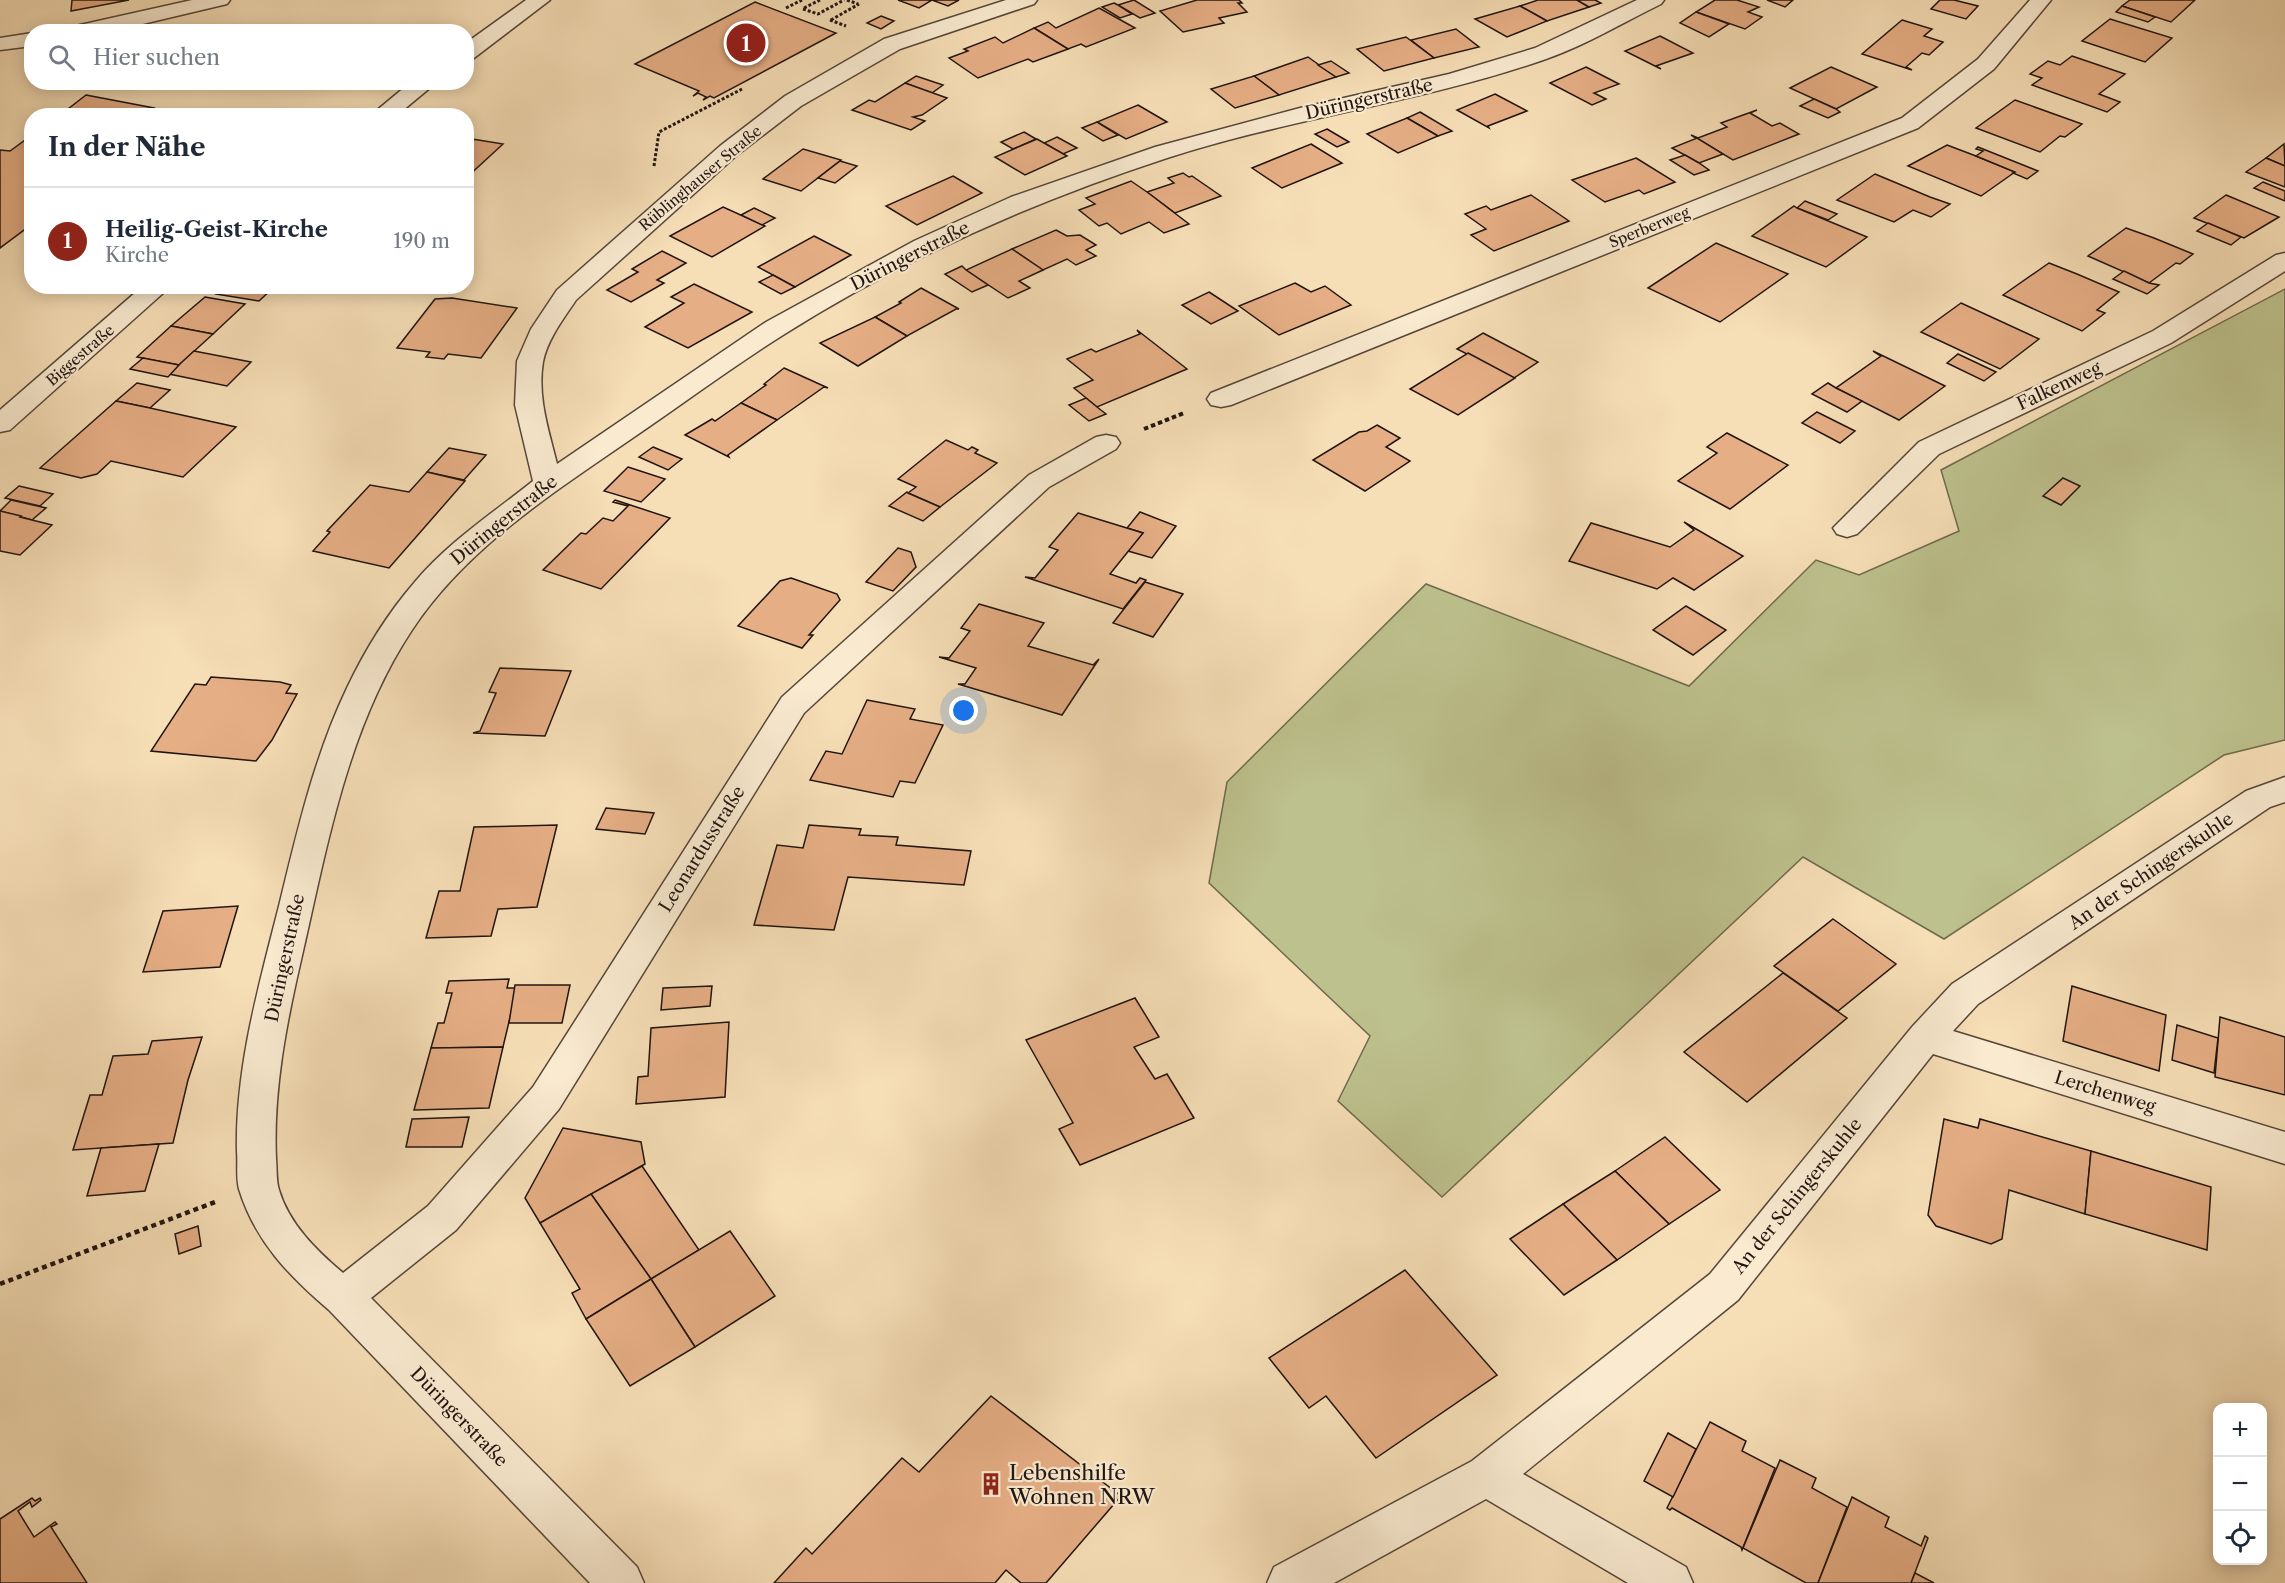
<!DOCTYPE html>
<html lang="de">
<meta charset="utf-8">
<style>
:root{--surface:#fff;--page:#f2f2f3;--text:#1f2937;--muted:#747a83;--line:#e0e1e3;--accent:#8f2418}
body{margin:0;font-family:"Libre Caslon Text",serif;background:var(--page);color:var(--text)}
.controls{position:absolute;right:18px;bottom:18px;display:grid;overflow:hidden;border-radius:12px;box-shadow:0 3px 15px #0003}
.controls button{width:54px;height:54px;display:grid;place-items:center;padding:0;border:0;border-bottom:2px solid var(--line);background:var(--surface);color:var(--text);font:30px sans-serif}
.you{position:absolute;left:964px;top:711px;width:21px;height:21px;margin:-15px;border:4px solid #fff;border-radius:50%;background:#1a73e8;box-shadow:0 0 0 9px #1a73e833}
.badge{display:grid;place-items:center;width:39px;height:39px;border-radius:50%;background:var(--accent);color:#fff;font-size:20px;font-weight:700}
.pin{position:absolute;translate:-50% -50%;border:3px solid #fff;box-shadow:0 2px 6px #0006}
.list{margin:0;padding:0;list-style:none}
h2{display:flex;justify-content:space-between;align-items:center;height:78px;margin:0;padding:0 24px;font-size:26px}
h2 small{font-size:20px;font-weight:400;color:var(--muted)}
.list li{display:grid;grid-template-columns:39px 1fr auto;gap:18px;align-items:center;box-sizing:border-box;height:108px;padding:0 24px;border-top:2px solid var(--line)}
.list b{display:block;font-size:22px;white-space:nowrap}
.list p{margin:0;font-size:20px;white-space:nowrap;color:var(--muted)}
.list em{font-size:20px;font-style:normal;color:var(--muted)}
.icon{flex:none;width:33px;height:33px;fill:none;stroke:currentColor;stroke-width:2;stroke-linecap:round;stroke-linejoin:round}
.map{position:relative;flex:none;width:2285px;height:1583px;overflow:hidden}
.search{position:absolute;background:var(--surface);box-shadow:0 3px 15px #0003;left:24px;top:24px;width:450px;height:66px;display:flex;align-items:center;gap:15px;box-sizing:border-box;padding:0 21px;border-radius:24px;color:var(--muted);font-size:22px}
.panel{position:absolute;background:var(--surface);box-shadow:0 3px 15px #0003;left:24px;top:108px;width:450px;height:186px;border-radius:24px}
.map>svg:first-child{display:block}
.green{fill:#bdc18d;stroke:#6e6a4e;stroke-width:1.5}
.building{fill:#e6ae85;stroke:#201410;stroke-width:1.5}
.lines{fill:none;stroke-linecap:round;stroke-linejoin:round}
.street-casing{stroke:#56463a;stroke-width:3}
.path-far2{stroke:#201410;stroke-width:3;stroke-dasharray:3 2;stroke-linecap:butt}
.path-far1{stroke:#201410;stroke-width:4;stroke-dasharray:4.5 3;stroke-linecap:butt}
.path{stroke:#201410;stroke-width:4.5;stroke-dasharray:5 4;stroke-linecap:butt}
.street{fill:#f9ead0;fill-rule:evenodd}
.labels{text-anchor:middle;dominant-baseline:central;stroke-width:4.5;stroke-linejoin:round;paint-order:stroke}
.far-street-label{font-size:15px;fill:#201410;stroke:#f9ead0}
.street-label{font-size:18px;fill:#201410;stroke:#f9ead0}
.near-poi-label{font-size:21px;fill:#201410;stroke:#f9ead0;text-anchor:start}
</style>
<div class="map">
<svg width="2285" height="1583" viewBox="0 0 2285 1583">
<rect width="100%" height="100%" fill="#f6deb6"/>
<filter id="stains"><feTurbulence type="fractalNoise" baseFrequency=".00333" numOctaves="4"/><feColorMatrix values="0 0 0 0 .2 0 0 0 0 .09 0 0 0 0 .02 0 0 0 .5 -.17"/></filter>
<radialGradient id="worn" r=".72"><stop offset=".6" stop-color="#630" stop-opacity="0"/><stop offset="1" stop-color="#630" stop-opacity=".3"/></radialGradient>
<path class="green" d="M2285,289V740L2224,755L1944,939L1803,857L1442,1197L1338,1101L1370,1036L1209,883L1227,782L1426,584L1689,686L1816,560L1859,575L1959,531L1941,470Z"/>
<g class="building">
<path d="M72,0H129L71,11Z"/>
<path d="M898,0H932L919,8Z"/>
<path d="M932,0H959L948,6Z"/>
<path d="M1134,0L1155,13L1140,18L1118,5Z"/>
<path d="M1197,0H1239L1242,3H1238L1247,12L1219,18L1224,23L1183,32L1160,11Z"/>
<path d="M1538,0H1577L1589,7L1547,21L1520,6Z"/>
<path d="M1577,0H1595L1601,3L1589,7Z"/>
<path d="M1715,0H1737L1759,7L1748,12L1762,17L1745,29L1696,12Z"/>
<path d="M1767,0H1793L1785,7Z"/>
<path d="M1940,0H1954L1978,6L1966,19L1931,9Z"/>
<path d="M2130,0H2195L2171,22L2122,6Z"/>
<path d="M755,2L836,33L714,98L710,96L703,100L706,97L698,93L693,96L699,91L635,64Z"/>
<path d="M1114,3L1118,5L1132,14L1120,18L1102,7Z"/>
<path d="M1520,6L1547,21L1507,37L1475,19Z"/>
<path d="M2122,6L2155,17L2148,22L2116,12Z"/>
<path d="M1099,8L1135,28L1086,47L1081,44L1068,49L1034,28L1048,22L1056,28Z"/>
<path d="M1696,12L1729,24L1709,37L1680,23Z"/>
<path d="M881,16L894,21L881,29L867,23Z"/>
<path d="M2110,19L2172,38L2145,62L2082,41Z"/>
<path d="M1902,20L1932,29L1924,36L1943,42L1929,55L1922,53L1906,67L1912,70L1862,54Z"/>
<path d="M1034,28L1068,49L1033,62L1028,59L978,78L949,58L968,51L964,49L995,37L1003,43Z"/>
<path d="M1456,29L1479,47L1434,58L1411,40Z"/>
<path d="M1660,36L1693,53L1656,66L1661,69L1625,51Z"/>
<path d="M1406,37L1434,58L1384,71L1357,49Z"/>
<path d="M2072,56L2125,74L2099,94L2120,102L2107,112L2032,85L2042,78L2030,74L2048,61L2060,65Z"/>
<path d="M1308,57L1336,77L1279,95L1254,76Z"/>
<path d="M1331,61L1349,73L1336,77L1318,65Z"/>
<path d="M1586,67L1619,84L1594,93L1606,99L1592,105L1550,83Z"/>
<path d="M1831,67L1877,87L1836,109L1790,88Z"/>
<path d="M916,76L943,85L932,93L905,83Z"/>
<path d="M1254,76L1279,95L1235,108L1211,89Z"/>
<path d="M905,83L947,98L922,115L913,117L925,121L911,130L852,110L869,100L875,102Z"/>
<path d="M1495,94L1527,111L1488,126L1489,128L1457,110Z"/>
<path d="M86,95L154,108L144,116H59Z"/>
<path d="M1814,99L1836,109L1840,112L1828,118L1800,106Z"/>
<path d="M2015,100L2082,124L2065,137L2060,136L2040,152L1976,128Z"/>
<path d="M1138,105L1167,122L1126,139L1097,122Z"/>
<path d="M1757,110L1750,113L1772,126L1780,123L1799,134L1733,160L1691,135L1698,138L1727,127L1721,123Z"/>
<path d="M1420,112L1452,131L1438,136L1407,118Z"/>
<path d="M1407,118L1438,136L1398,153L1367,134Z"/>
<path d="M1097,122L1118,135L1103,141L1082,128Z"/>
<path d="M1327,129L1349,142L1337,147L1315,134Z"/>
<path d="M1024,132L1036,139L1013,149L1001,142Z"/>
<path d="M32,135V224L0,248V150L10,151Z"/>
<path d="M1057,137L1077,148L1063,154L1044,143Z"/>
<path d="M466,138L503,144L466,178Z"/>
<path d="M1697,138L1723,154L1699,163L1672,148Z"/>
<path d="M1037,139L1067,156L1025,175L995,157Z"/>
<path d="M1311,144L1342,163L1282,188L1252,168Z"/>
<path d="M2284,144L2285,166L2266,158Z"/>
<path d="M1947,145L1976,156L2015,172L1981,196L1908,166Z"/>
<path d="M1978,147L2038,171L2027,179L2013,173L2015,172L1976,156L1983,151L1976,149Z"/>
<path d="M803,149L841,160L801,191L763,179Z"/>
<path d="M1685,155L1699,163L1709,170L1694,175L1670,160Z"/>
<path d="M1636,158L1675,182L1644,194L1639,190L1605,202L1572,180Z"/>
<path d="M2266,158L2285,166V187L2246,172Z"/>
<path d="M840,161L857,166L835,183L818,178Z"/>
<path d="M1183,173L1189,177L1192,176L1221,196L1175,213L1147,192L1174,183L1168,178Z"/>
<path d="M1875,174L1930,197L1950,204L1931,217L1913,210L1894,222L1837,200Z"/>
<path d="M953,176L982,193L917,225L886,206Z"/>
<path d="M1131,181L1147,192L1189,224L1164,233L1149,222L1121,234L1107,223L1099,226L1079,210L1095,204L1086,198Z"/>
<path d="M2263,182L2285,191V201L2254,188Z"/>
<path d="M1531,195L1569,221L1494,251L1471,235L1486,229L1465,214L1486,206L1491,210Z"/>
<path d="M2226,195L2279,217L2244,238L2194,218Z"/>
<path d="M1805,201L1837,214L1828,220L1797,208Z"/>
<path d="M1794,206L1797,208L1867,237L1826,267L1752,236Z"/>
<path d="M723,207L765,226L712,257L670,236Z"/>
<path d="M754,208L775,218L762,225L741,215Z"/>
<path d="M2208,223L2241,237L2231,245L2197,231Z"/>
<path d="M2126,228L2154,238L2193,254L2180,264L2176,263L2149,283L2088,256Z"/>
<path d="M1056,230L1067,236L1080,235L1096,245L1086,250L1096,256L1076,265L1067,259L1043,270L1012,249Z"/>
<path d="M814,236L851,255L795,287L758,267Z"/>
<path d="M1716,243L1788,274L1720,322L1648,288Z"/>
<path d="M1012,249L1043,270L1019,281L1030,288L1008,298L966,270Z"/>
<path d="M662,251L686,263L657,280L664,283L631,302L607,290L638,272L632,269Z"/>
<path d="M2049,263L2077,274L2119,292L2097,310L2105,313L2082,331L2003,295Z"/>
<path d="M962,266L966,270L988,285L972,292L945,274Z"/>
<path d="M2124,271L2149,283L2159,285L2147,294L2113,279Z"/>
<path d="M773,275L795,287L781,294L759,282Z"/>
<path d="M1295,283L1311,292L1325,286L1351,305L1279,335L1239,306Z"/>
<path d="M694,284L752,312L688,348L645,327L684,303L671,297Z"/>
<path d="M224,286H268L274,287L259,301L216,294Z"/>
<path d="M921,288L959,309H956L907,336L875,317L901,303L899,302Z"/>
<path d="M1209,292L1238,311L1211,324L1182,305Z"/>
<path d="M205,297L245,304L213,334L171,326Z"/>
<path d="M452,298L517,308L481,358L448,354L444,359L426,357L430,352L397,348L435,299Z"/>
<path d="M1961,303L2039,339L2000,369L1921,332Z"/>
<path d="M875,317L907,336L858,366L820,343Z"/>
<path d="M171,326L213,334L179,365L137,357Z"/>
<path d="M1137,330L1187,369L1097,407L1074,388L1093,380L1067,359L1091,349L1096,352L1140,334Z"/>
<path d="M1483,333L1538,362L1514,378L1457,349Z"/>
<path d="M194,351L251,362L227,386L169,374Z"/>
<path d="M1873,351L1945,386L1899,420L1836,388L1881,356Z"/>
<path d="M1468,353L1515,378L1458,415L1410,389Z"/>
<path d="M1958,354L1996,372L1984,381L1947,363Z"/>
<path d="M143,358L179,365L168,377L130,369Z"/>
<path d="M784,368L828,388L824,387L777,420L741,403L766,385L764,384Z"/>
<path d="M137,383L170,390L150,408L116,401Z"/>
<path d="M1828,383L1836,388L1862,401L1847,412L1812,394Z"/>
<path d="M1086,398L1097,407L1106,414L1089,421L1069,405Z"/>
<path d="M116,401L150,408L236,427L183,477L111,461L97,474L81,478L40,468Z"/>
<path d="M741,403L777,420L728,455L729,457L685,435L712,419L715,421Z"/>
<path d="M1817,412L1855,431L1840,443L1802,423Z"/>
<path d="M1377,425L1400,438L1386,447L1410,461L1365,491L1313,460L1359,432L1367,431Z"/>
<path d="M1727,433L1788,465L1730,509L1678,481L1717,453L1707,447Z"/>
<path d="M946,440L968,450L972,447L978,450L975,453L997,463L940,507L908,493L916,487L898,479Z"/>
<path d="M653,447L682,459L668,470L639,457Z"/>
<path d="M449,448L486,455L464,480L427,472Z"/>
<path d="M628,467L665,479L641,502L604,491Z"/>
<path d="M427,472L465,481L389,568L313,551L330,532L327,531L370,485L409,492Z"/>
<path d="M2063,478L2080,486L2061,505L2043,496Z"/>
<path d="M19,486L53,494L40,506L5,498Z"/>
<path d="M907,492L908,493L940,507L923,521L889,506Z"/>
<path d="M11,500L46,508L32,520L0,511Z"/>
<path d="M615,500L670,518L601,589L543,570L581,533L586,534L603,518L613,521L628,506L613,502Z"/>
<path d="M0,511L21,516L20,517L52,525L20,555L0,551Z"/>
<path d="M1140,512L1176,526L1152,558L1128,551L1143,533L1127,528Z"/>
<path d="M1078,513L1143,533L1110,574L1136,583L1140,578L1146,580L1123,609L1025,577L1035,578L1058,550L1049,547Z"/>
<path d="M1684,522L1743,556L1694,590L1673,578L1657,589L1569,561L1591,523L1670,547L1694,530Z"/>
<path d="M898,548L911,552L916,567L893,591L866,582Z"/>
<path d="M791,578L837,594L840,600L809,635H813L802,648L738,626L780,581Z"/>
<path d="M1145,582L1183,594L1153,637L1113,623Z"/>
<path d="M979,604L1044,623L1028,646L1093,665L1099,659L1062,715L958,684H965L976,668L939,657L949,658L970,631L961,628Z"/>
<path d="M1686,606L1726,630L1693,655L1653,630Z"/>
<path d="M500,668L571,671L545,736L473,733L480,731L496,693L489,692Z"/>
<path d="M211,677L280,682L291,685L286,693L297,694L272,740L256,761L151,751L195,684L206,685Z"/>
<path d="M867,700L915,709L910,719L943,725L915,783L900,781L893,797L810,780L826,751L842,754Z"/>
<path d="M606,808L654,813L645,834L596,829Z"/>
<path d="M557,825L537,907L498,909L491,936L426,938L439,891H460L474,827Z"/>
<path d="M809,825L861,829L859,835L898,837L896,845L971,851L964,885L848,877L834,930L754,925L777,845L803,848Z"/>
<path d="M238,906L220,967L143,972L163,911Z"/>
<path d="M1833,919L1896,964L1838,1011L1774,966Z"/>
<path d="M1783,973L1847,1018L1747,1102L1684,1052Z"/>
<path d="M509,979L507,988H517L503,1047L431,1048L438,1023H444L452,993H446L449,981Z"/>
<path d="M515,985H570L562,1023H509Z"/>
<path d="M712,986L710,1006L661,1010L663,988Z"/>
<path d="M2072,986L2166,1015L2159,1071L2063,1041Z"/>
<path d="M1135,998L1159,1037L1134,1047L1155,1079L1167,1074L1194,1118L1080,1165L1059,1129L1073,1123L1026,1040Z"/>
<path d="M2220,1017L2285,1037V1095L2215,1077Z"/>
<path d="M729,1022L725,1097L636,1104L638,1077L648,1076L651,1028Z"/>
<path d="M2177,1025L2218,1038L2214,1073L2172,1060Z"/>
<path d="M202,1037L188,1080L173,1143L73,1150L90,1095H102L113,1056L148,1054L152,1041Z"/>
<path d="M503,1047L489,1108L414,1110L431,1048Z"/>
<path d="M469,1117L462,1147H406L412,1119Z"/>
<path d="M1944,1119L1978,1128L1980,1119L2091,1151L2085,1214L2009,1190L2002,1239L1991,1244L1936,1226L1928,1215Z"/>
<path d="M563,1128L641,1142L645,1164L540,1223L525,1198Z"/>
<path d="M1665,1137L1720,1190L1669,1224L1615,1171Z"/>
<path d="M159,1144L145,1191L87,1196L101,1148Z"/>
<path d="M2091,1151L2211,1187L2207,1250L2085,1214Z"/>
<path d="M642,1166L699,1250L651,1279L591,1194Z"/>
<path d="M1615,1171L1669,1224L1617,1260L1563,1204Z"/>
<path d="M591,1194L651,1279L586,1319L572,1293L580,1289L540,1223Z"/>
<path d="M1563,1204L1617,1260L1564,1295L1510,1239Z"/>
<path d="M198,1226L201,1246L179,1254L175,1234Z"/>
<path d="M730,1231L775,1296L695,1347L651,1279Z"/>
<path d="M1405,1270L1497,1375L1376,1458L1326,1396L1309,1408L1269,1358Z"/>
<path d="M651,1279L695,1347L630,1386L586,1319Z"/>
<path d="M991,1396L1121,1496L1046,1583H1021L1006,1570L995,1583H774L806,1548L812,1554L902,1458L919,1472Z"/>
<path d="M1710,1422L1746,1441L1742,1451L1775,1468L1742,1550L1741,1547L1672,1508L1670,1510L1667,1508Z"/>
<path d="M1668,1433L1696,1449L1673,1497L1644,1481Z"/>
<path d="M1780,1460L1816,1478L1812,1488L1847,1507L1818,1583H1806L1743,1548Z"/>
<path d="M1852,1497L1889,1517L1885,1527L1921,1546L1925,1536L1928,1538L1911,1583H1818Z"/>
<path d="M32,1498L35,1501L40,1498L41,1500L32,1507L30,1502L18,1511L34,1537L55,1522L57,1524L51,1527L87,1583H0V1519Z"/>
<path d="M1915,1573L1934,1583H1911Z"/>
</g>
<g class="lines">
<g class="street-casing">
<g id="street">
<path d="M192,0H230L227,4L109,32H69L71,27Z"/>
<path d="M526,0H550L474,58L466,59V43Z"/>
<path d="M1006,0H1037L1034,4L900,49L801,106L736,156L576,300C564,318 547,340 543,362C537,397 549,431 557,464L766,322L914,241L1011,197L1155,147L1300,108L1449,74L1535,48L1637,0H1664L1661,4C1624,22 1586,45 1546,59C1423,102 1291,118 1167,158C1032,202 903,259 783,335C732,367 684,403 634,437C554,492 466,548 412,630C347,728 327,847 301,960C286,1025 273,1092 276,1159C277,1169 276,1181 279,1190C289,1224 317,1251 343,1273L428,1206L533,1087L782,697L1029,475L1096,437L1106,435L1116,437L1120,443L1116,449L1049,487L804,713L559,1109L456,1230L371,1298L637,1567L644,1583H590L329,1310C289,1276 255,1241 239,1189C236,1178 238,1163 237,1151C235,1069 259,985 279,906C297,832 314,757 347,688C364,652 388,613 414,583C447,543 493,513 533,481L515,405L517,361L531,329L557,290L720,146L785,96L884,39Z"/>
<path d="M2030,0H2051L1994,69L1918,128L1231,405L1221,407L1211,405L1207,399L1211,393L1902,118L1978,59Z"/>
<path d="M32,33V46L0,50V38Z"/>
<path d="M411,82H437L396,116H370Z"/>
<path d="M2285,253V271L2171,343L1939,454L1857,534L1847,537L1837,534L1833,528L1919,442L2153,331L2276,255Z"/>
<path d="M143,286H171L10,430L0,432V410Z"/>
<path d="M2285,777V802L2270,807L1978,1004L1953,1031L2285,1132V1164L1933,1054L1738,1300L1523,1474L1686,1567L1693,1583H1628L1486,1499L1334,1583H1267L1274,1567L1472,1461L1710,1274L1912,1027L1952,984L2246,791Z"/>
</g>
</g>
<g class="path-far2">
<path d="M847,0L858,4"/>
<path d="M786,8L802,0"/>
<path d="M804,8L820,0"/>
<path d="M803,9L818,14L844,0"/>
<path d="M830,20L846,26"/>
<path d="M831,20L859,4"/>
<path d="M654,166L659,132L742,89"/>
</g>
<path class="path-far1" d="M1144,429L1184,413"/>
<path class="path" d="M0,1284L215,1202"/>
<use href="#street" class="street"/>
</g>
<defs>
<g id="building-bare" transform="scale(1.8)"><path d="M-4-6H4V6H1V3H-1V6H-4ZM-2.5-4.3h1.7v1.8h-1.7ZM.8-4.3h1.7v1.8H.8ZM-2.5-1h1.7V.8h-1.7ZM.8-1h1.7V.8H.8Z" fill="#8f2418" stroke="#f9ead0" stroke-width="2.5" paint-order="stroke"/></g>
</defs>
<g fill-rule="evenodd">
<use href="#building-bare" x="991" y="1484"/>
</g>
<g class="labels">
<g class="far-street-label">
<text transform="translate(700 178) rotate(-40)">Rüblinghauser Straße</text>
<text transform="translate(1649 227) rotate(-22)">Sperberweg</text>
<text transform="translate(80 355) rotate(-41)">Biggestraße</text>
</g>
<g class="street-label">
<text transform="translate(1369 99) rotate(-13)">Düringerstraße</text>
<text transform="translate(910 256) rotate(-27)">Düringerstraße</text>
<text transform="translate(2059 386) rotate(-25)">Falkenweg</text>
<text transform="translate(504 520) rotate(-39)">Düringerstraße</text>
<text transform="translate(702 849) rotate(-58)">Leonardusstraße</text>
<text transform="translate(2151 871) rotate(-34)">An der Schingerskuhle</text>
<text transform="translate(285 958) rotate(-78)">Düringerstraße</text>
<text transform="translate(2105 1092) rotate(17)">Lerchenweg</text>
<text transform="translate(1797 1196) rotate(-51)">An der Schingerskuhle</text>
<text transform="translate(459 1417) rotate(46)">Düringerstraße</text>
</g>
<g class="near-poi-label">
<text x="1009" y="1472">Lebenshilfe<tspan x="1009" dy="24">Wohnen NRW</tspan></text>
</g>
</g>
<rect width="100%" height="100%" filter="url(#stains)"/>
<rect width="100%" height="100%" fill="url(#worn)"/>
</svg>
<div class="controls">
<button>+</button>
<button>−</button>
<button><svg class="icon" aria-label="locate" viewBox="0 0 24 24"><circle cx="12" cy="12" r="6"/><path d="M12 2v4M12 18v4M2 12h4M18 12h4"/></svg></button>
</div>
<div class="you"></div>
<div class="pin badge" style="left:746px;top:43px">1</div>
<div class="search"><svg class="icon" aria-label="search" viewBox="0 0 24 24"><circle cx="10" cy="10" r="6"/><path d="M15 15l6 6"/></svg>Hier suchen</div>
<section class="panel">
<h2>In der Nähe<small></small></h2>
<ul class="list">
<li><span class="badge">1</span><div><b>Heilig-Geist-Kirche</b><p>Kirche</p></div><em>190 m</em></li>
</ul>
</section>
</div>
